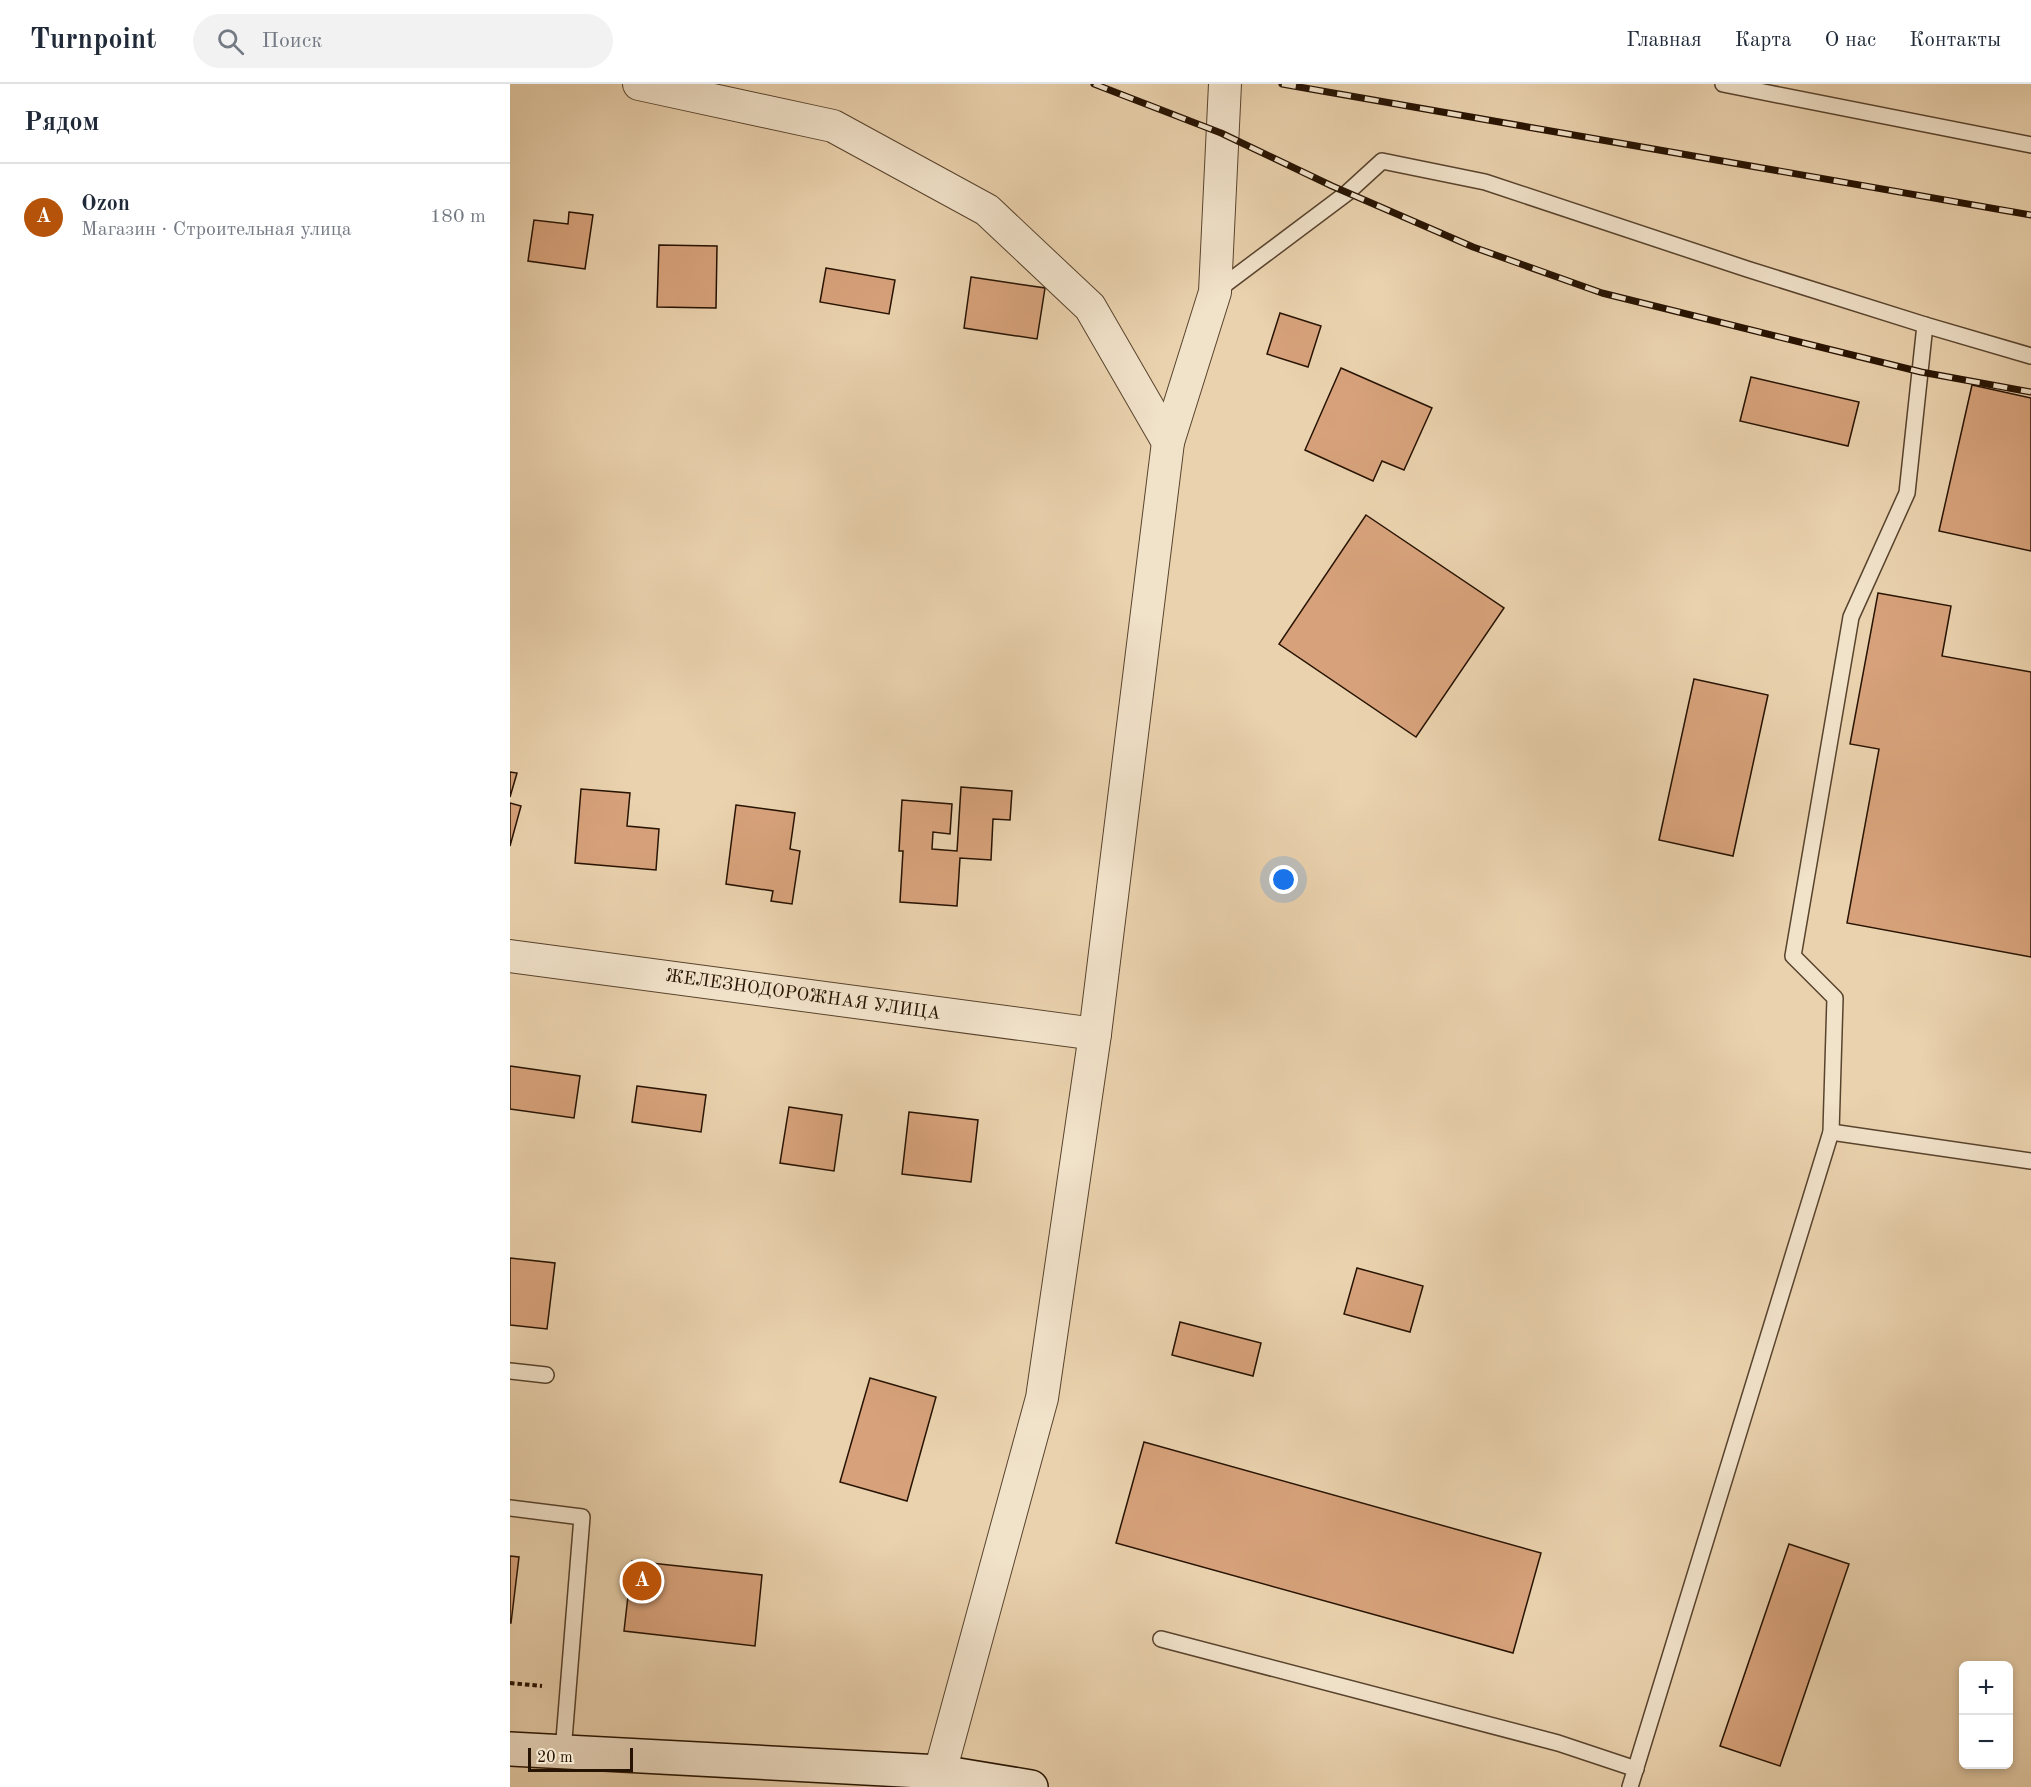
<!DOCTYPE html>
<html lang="ru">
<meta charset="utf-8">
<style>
:root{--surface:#fff;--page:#f2f2f3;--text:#1f2937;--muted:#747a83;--line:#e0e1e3;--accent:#b45309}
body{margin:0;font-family:"Old Standard TT",serif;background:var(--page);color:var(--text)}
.controls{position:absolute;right:18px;bottom:18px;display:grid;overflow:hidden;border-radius:9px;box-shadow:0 3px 9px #0003}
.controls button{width:54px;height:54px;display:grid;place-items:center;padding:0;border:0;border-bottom:2px solid var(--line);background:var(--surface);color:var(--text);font:30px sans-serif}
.scale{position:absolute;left:18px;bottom:15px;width:105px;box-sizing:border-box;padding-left:6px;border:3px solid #271302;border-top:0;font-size:16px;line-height:21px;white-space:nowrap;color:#271302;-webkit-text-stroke:4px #f1e2ca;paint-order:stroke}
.you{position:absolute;left:774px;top:796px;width:21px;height:21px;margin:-15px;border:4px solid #fff;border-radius:50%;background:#1a73e8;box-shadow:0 0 0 9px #1a73e833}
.badge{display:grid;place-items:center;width:39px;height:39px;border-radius:50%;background:var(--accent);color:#fff;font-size:20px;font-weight:700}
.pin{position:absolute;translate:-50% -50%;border:3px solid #fff;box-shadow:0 2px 6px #0006}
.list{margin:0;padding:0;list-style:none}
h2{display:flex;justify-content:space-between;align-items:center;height:78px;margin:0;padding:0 24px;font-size:26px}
h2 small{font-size:20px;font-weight:400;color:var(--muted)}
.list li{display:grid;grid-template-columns:39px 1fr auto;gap:18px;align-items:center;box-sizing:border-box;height:108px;padding:0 24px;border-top:2px solid var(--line)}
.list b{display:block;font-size:22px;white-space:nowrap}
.list p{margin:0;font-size:20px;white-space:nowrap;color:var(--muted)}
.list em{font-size:20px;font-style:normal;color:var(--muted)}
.icon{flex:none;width:33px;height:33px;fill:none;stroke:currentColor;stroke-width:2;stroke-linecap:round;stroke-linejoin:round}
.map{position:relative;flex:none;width:1521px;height:1703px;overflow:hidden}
header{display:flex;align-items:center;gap:36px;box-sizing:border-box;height:84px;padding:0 30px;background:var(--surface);border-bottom:2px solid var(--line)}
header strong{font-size:28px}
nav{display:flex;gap:33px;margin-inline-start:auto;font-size:21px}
.search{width:420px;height:54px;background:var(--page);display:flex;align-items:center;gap:15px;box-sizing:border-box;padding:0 21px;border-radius:33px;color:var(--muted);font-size:22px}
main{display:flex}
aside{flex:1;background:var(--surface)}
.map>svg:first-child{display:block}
.building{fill:#d7a27b;stroke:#271302;stroke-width:1.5}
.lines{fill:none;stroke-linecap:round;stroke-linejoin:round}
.lane-casing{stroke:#58432d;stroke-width:18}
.street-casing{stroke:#58432d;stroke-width:34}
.secondary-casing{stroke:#271302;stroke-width:36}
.path{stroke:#271302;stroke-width:4;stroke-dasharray:4.5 3;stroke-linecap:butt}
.lane{stroke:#f1e2ca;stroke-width:15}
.street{stroke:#f1e2ca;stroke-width:32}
.secondary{stroke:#f1e2ca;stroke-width:33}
.rail-casing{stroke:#271302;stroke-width:7}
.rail{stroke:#f1e2ca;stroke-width:4.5;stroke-dasharray:14;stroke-linecap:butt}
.labels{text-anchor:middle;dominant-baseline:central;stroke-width:4.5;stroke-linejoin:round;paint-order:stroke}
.street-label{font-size:18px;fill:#271302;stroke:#f1e2ca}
</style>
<header>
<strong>Turnpoint</strong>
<div class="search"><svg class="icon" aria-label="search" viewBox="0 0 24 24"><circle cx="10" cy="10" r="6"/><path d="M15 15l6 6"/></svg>Поиск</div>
<nav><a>Главная</a><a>Карта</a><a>О нас</a><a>Контакты</a></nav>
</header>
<main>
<aside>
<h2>Рядом<small></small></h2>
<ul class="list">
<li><span class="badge">A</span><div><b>Ozon</b><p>Магазин · Строительная улица</p></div><em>180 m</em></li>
</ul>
</aside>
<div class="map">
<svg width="1521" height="1703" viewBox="0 0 1521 1703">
<rect width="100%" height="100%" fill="#ead2ae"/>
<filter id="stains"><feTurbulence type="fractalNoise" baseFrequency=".00333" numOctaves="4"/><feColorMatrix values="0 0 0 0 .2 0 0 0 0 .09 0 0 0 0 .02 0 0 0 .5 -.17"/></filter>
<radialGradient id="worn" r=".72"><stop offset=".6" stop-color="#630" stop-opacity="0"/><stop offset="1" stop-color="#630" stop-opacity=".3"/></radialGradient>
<g class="building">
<path d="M59,128L83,131L75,185L18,177L24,136L58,140Z"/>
<path d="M149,161L207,162L206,224L147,223Z"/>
<path d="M316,184L385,196L379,230L310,218Z"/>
<path d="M461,193L535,204L527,255L454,244Z"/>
<path d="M770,229L811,242L798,283L757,270Z"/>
<path d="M831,284L922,324L894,386L872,377L863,397L795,366Z"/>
<path d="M1241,293L1349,318L1338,362L1230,337Z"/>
<path d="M1462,301L1521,314V467L1429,447Z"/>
<path d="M856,431L994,524L906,653L769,560Z"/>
<path d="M1368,509L1441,522L1432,572L1521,588V873L1337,839L1369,665L1340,660Z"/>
<path d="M1184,595L1258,611L1223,772L1149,756Z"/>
<path d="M0,688L7,689L0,713Z"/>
<path d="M451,703L502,707L500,736L483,735L481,776L450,774L447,822L390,818L393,767H389L392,716L442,720L440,750L423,748L422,765L447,767Z"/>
<path d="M71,705L120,709L117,742L149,745L146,786L65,779Z"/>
<path d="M0,719L11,722L0,762Z"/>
<path d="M226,721L285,729L280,765L290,767L282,820L261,817L263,807L216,800Z"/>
<path d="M0,982L70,992L64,1034L0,1025Z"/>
<path d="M127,1002L196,1011L191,1048L122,1038Z"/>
<path d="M279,1023L332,1031L324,1087L270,1079Z"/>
<path d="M399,1028L468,1036L461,1098L392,1090Z"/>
<path d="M0,1174L45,1179L37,1245L0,1241Z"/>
<path d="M847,1184L913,1202L900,1248L834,1230Z"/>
<path d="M670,1238L751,1259L743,1292L662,1271Z"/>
<path d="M360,1294L426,1313L397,1417L330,1398Z"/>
<path d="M634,1358L1031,1469L1003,1569L606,1459Z"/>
<path d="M1279,1460L1339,1480L1270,1682L1210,1662Z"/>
<path d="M0,1472L9,1473L1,1539H0Z"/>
<path d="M122,1477L252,1491L245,1562L114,1547Z"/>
</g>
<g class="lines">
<g class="lane-casing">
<g id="lane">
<path d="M1213,0L1521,61"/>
<path d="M705,208L837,109L872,77L975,98L1237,185L1415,241L1521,272"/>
<path d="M1321,1048L1521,1077"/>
<path d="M0,1287L36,1291"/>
<path d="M0,1424L72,1433L53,1668"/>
<path d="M651,1555L1048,1659L1126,1685"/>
<path d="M1120,1703L1321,1048L1325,914L1283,872L1341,533L1397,409L1415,241"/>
</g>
</g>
<g class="street-casing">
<g id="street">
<path d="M129,0L323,42L477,126L580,223L658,358"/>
<path d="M0,872L585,950"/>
<path d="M430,1688L532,1314L585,950L658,358L705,208L715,0"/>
</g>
</g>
<g class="secondary-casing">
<path id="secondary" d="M0,1665L430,1688L521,1703"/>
</g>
<path class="path" d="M0,1599L32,1602"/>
<use href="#lane" class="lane"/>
<use href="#street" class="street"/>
<use href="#secondary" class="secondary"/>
<g class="rail-casing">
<g id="rail">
<path d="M584,0L711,49L822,102L963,163L1092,209L1411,288L1521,308"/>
<path d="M772,0L1521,131"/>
</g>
</g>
<use href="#rail" class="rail"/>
</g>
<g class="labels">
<g class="street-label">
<text transform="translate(293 911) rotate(8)">ЖЕЛЕЗНОДОРОЖНАЯ УЛИЦА</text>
</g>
</g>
<rect width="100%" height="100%" filter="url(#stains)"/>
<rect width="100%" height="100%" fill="url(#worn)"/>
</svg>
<div class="controls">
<button>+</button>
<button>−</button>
</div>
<div class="scale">20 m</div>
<div class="you"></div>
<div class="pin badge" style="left:132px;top:1497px">A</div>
</div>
</main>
